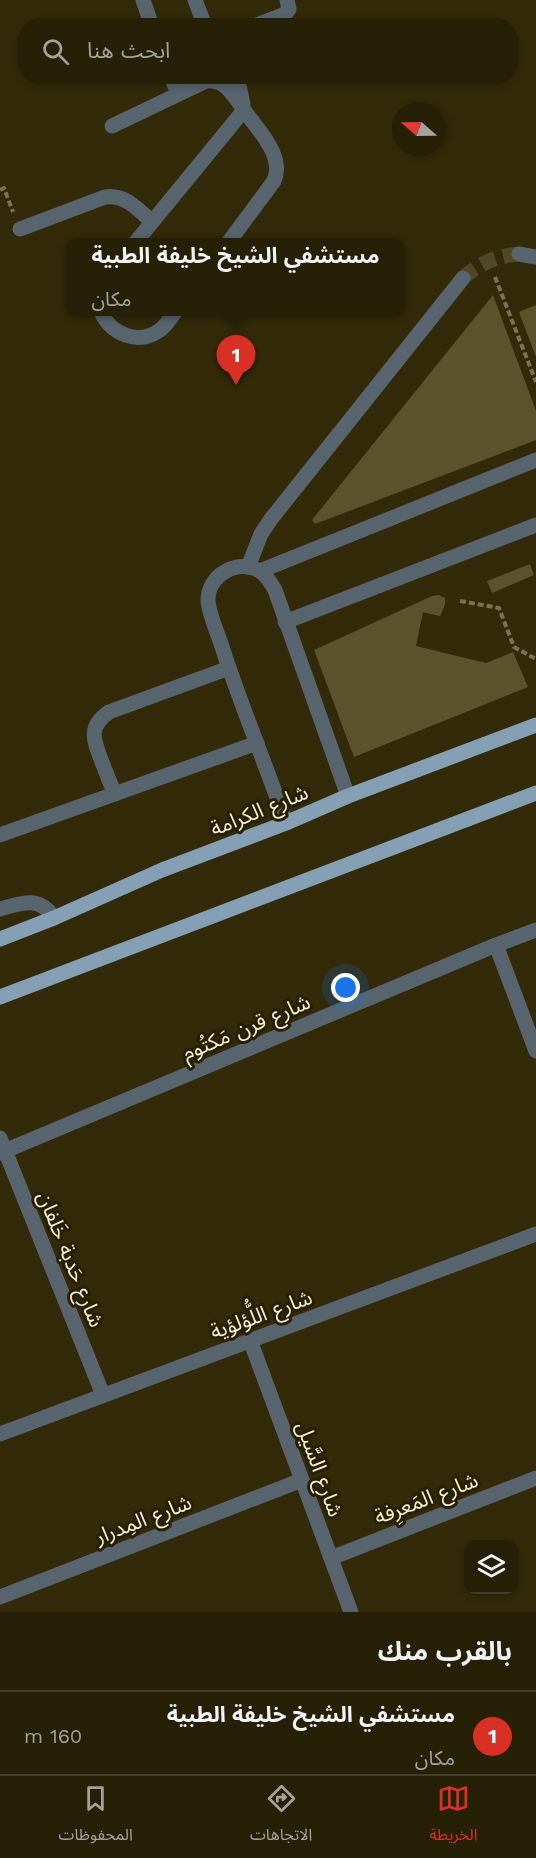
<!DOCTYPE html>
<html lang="ar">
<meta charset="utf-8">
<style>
:root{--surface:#262007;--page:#2e2811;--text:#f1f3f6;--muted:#a4a39b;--line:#423e28;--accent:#d93025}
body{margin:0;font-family:"Work Sans","Noto Sans Arabic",sans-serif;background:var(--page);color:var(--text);direction:rtl}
.controls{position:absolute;right:18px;bottom:18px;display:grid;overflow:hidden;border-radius:12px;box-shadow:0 3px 9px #0003}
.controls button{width:54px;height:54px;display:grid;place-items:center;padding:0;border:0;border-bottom:2px solid var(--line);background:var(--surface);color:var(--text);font:30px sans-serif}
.compass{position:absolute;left:392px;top:102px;width:54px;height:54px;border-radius:50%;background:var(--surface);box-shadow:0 3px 9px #0003;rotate:290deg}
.you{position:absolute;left:346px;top:988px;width:21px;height:21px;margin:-15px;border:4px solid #fff;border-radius:50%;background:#1a73e8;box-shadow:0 0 0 9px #1a73e833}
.badge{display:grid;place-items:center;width:39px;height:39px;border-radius:50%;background:var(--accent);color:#fff;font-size:20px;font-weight:700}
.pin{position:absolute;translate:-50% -50px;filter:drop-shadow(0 2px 3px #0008)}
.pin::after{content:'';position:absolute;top:32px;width:21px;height:18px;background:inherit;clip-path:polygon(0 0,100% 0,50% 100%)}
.popup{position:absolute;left:66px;top:238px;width:339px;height:78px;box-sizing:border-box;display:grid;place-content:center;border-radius:12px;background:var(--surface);filter:drop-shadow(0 2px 4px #0005);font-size:20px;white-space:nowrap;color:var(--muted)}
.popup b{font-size:22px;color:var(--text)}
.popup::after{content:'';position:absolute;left:50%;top:100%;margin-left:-12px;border:12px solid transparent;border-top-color:var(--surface)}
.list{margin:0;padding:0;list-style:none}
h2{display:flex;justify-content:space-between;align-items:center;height:78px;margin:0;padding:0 24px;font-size:26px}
h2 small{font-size:20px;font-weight:400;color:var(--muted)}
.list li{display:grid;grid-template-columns:39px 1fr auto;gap:18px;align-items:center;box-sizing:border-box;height:84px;padding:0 24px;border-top:2px solid var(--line)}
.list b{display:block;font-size:22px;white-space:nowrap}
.list p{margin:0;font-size:20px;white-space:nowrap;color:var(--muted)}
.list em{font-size:20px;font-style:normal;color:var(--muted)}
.icon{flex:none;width:33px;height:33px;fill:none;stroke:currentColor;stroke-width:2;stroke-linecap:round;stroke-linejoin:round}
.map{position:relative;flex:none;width:536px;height:1612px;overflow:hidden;direction:ltr}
.search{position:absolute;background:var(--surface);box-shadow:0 3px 9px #0003;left:18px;right:18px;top:18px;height:66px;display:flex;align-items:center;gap:15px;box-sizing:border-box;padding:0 21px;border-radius:24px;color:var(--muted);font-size:22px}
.sheet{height:162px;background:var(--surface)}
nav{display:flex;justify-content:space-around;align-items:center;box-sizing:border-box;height:84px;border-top:2px solid var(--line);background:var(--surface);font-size:16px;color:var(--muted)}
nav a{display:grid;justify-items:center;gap:3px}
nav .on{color:var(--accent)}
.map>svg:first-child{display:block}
.green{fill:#5c522e}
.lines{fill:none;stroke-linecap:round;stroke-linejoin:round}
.minor-tunnel{stroke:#4f4829;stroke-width:15;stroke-dasharray:15 8;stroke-linecap:butt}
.path{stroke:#797257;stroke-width:4;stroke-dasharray:6 3;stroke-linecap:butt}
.minor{stroke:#58656f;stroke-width:15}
.major{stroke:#859fb4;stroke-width:15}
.labels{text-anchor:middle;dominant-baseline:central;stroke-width:6;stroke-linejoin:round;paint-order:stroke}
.street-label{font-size:21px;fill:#f4efdd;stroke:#282000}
</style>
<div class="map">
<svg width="536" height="1612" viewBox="0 0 536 1612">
<rect width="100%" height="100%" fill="#322a09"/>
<g class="green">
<path d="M493,295L536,411V440L315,524L312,520Z"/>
<path d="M536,305V357L519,312Z"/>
<path d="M530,564L534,575L492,593L487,581Z"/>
<path d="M439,595L445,598V605L440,616L423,612L416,646L486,663L513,652L528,687L354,757L314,650L432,596Z"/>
</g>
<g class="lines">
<path class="minor-tunnel" d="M463,278C480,263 496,256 519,254"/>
<g class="path">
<path d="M0,190L4,188L13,212"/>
<path d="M495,277L536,382"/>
<path d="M460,601L499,608L514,647L536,659"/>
</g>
<g class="minor">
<path d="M143,0L152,26"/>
<path d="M195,0L205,26"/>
<path d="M254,26L285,14L289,9L287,0"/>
<path d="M171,76L178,94"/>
<path d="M237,76L243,104"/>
<path d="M112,126L206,81C226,79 234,96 244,110"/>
<path d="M20,229L105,197C125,194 138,209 152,222"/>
<path d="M135,243L244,110C258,130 285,156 274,181L228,243"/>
<path d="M519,254L536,257"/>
<path d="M101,312C111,334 138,346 160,330C166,325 171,318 175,312"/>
<path d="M248,567L261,534L271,519L463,278"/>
<path d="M260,571L536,460"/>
<path d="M285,622L536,525"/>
<path d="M115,794C110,783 106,773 102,762C94,741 87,727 109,712L229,668"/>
<path d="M286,823C266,765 242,708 223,650C219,636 209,615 208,601C207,575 239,557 261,572C267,576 271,583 275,590L348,796"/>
<path d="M0,835L257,743"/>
<path d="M0,909C22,903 39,895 54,918"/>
<path d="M496,945L536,1051"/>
<path d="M0,1138L103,1395"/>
<path d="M0,1153L496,945L536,930"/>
<path d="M250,1340L351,1612"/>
<path d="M0,1434L536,1234"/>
<path d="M331,1558L536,1478"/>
<path d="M0,1597L302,1480"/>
</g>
<g class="major">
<path d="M0,939L54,918L162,870L286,823L348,796L536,725"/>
<path d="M0,997L536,793"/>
</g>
</g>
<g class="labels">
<g class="street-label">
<text transform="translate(259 810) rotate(-22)">شارع الكرامة</text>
<text transform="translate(246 1027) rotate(-23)">شارع قرن مَكتُوم</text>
<text transform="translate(71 1259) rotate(68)">شارع حَدبة خَلفان</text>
<text transform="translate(261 1314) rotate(-20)">شارع اللُّؤلؤية</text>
<text transform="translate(320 1469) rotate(70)">شارع السَّيل</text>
<text transform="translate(426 1498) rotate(-21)">شارع المَعرِفة</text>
<text transform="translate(143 1519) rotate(-21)">شارع المِدرار</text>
</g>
</g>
</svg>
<div class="controls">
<button><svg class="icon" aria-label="layers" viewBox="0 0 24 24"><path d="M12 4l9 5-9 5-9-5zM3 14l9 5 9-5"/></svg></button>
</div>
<svg class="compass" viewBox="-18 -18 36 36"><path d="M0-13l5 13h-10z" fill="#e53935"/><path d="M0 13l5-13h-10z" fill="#a4a39b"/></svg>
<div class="you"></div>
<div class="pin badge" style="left:236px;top:385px">1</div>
<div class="popup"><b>مستشفي الشيخ خليفة الطبية</b>مكان</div>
<div class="search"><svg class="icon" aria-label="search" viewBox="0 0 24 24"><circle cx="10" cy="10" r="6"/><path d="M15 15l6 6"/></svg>ابحث هنا</div>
</div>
<section class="sheet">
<h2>بالقرب منك<small></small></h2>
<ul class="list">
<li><span class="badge">1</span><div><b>مستشفي الشيخ خليفة الطبية</b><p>مكان</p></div><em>160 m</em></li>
</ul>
</section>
<nav>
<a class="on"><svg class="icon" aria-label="map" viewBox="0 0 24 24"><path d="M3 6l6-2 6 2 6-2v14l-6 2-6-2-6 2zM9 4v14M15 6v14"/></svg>الخريطة</a>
<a><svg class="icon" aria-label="directions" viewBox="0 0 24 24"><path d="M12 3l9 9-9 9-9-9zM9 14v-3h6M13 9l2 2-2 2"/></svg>الاتجاهات</a>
<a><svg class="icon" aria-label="saved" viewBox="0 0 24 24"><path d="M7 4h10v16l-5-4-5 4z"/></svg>المحفوظات</a>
</nav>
